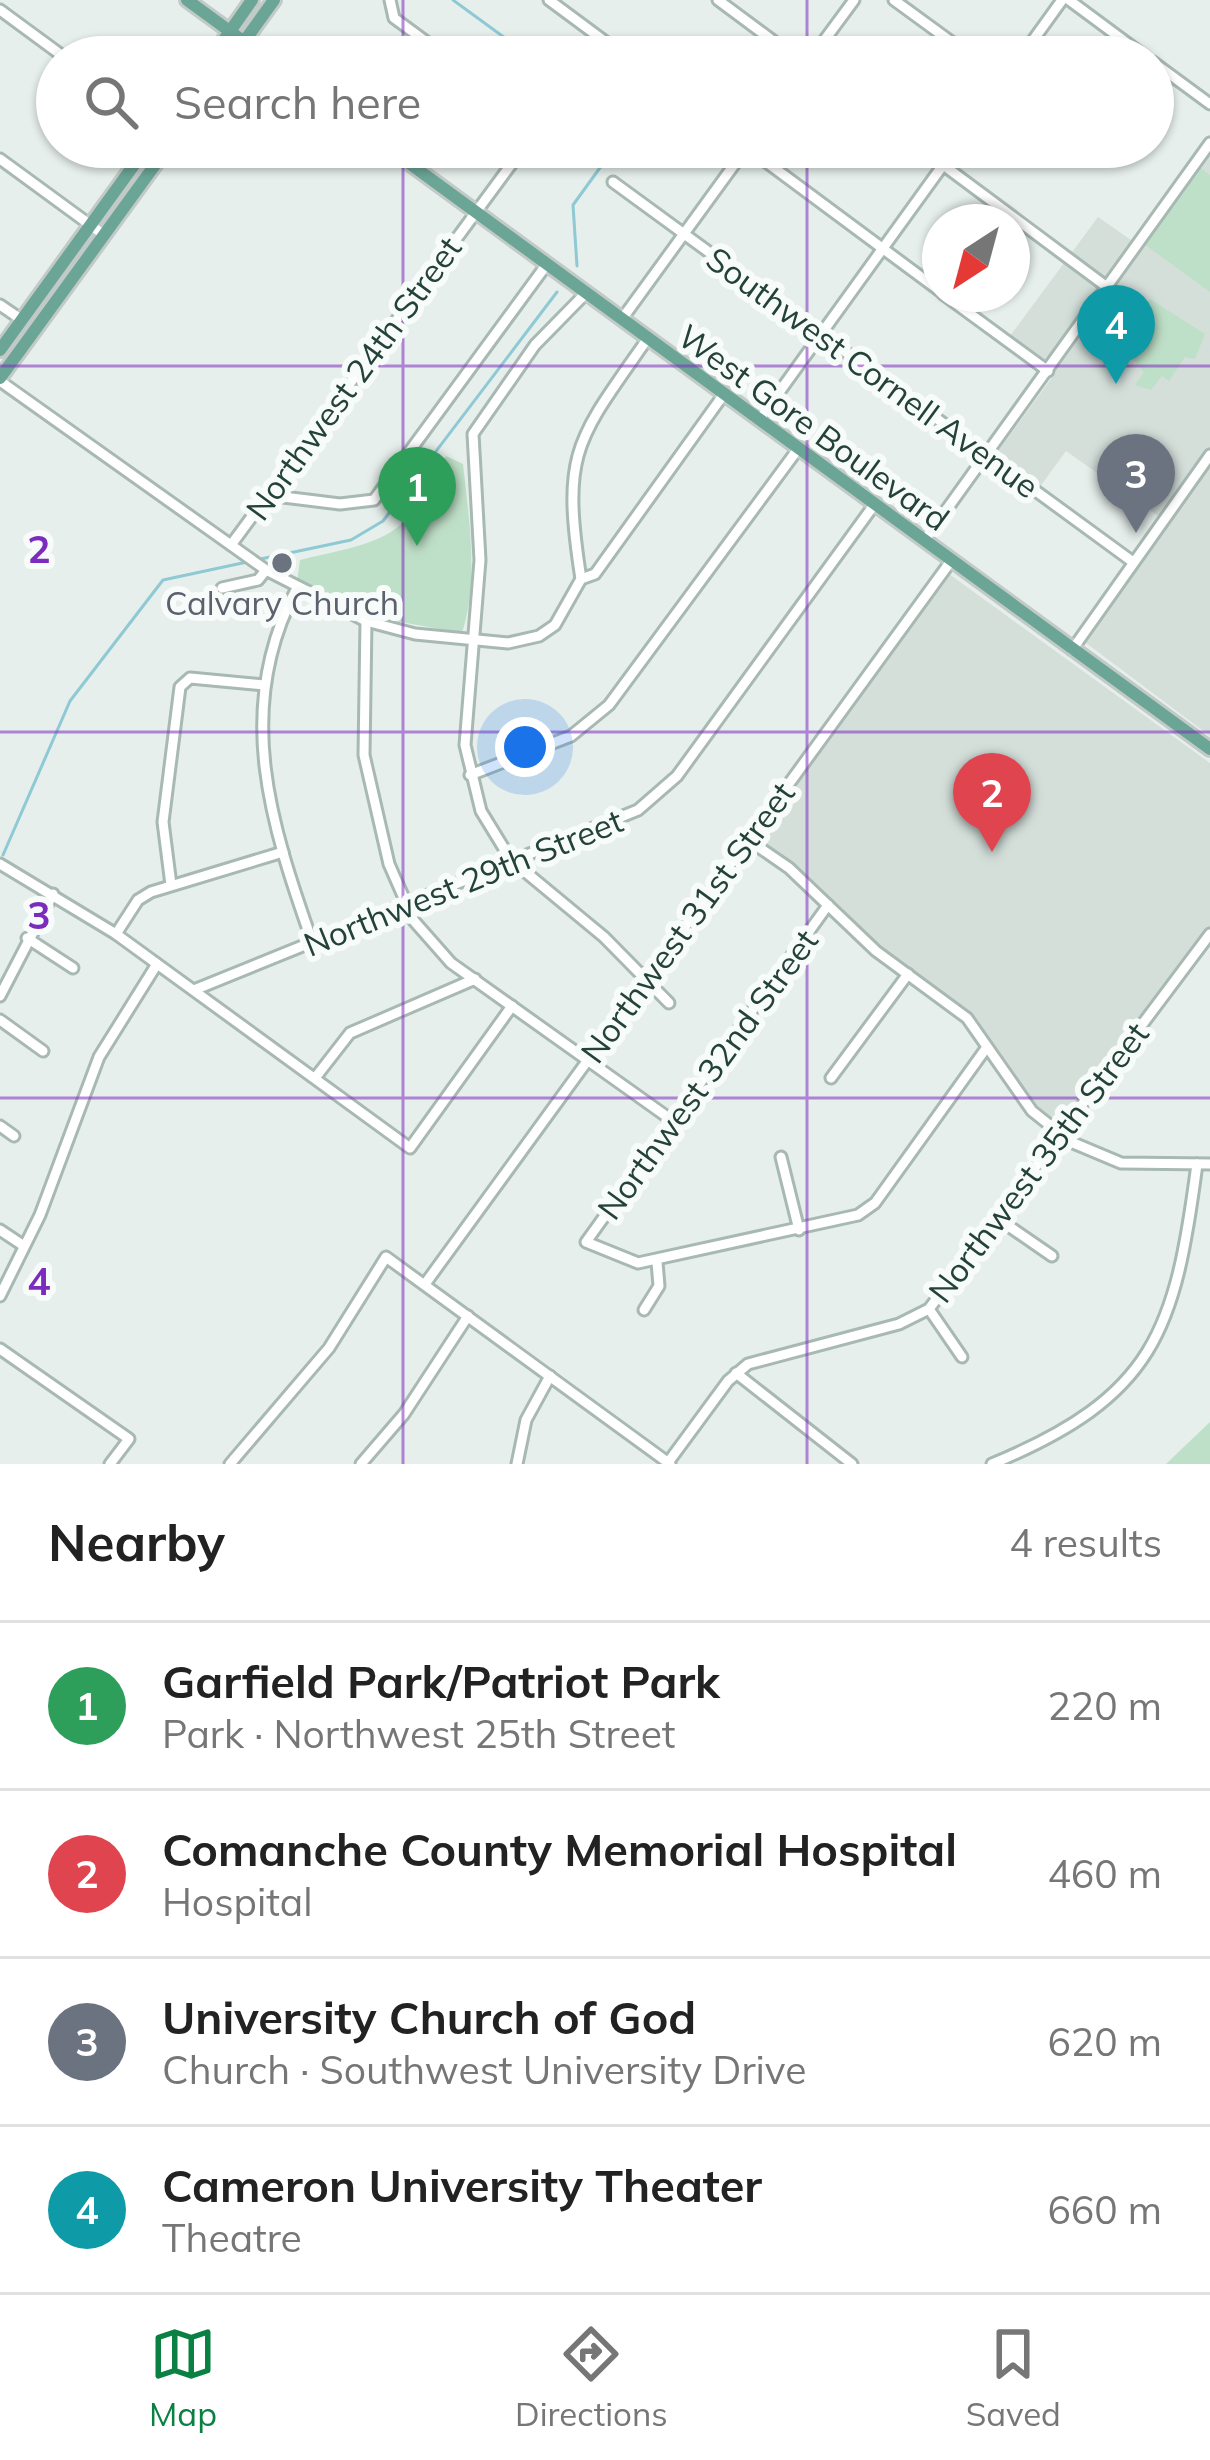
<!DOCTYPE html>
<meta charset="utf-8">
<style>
:root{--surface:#fff;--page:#f6f6f6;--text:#222;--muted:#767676;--line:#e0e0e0;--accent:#0b8043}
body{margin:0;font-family:Mulish,sans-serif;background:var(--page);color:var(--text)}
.compass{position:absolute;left:922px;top:204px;width:108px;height:108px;border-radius:50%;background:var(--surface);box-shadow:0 3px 9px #0004;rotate:216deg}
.you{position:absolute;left:525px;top:747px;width:42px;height:42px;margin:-30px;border:9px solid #fff;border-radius:50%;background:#1a73e8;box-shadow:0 0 0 18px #1a73e833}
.badge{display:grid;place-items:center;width:78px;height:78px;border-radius:50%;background:var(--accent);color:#fff;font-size:39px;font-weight:700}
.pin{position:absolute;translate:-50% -99px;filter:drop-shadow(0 3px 6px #0008)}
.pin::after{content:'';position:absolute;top:63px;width:42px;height:36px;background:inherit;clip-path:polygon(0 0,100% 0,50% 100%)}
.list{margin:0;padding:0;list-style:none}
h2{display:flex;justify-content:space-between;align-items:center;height:156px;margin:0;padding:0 48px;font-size:51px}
h2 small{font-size:39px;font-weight:400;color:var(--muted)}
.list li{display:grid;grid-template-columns:78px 1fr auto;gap:36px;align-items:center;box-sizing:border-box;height:168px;padding:0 48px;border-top:3px solid var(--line)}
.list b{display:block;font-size:45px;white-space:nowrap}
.list p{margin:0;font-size:39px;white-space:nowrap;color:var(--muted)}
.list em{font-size:39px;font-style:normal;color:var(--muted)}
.icon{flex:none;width:66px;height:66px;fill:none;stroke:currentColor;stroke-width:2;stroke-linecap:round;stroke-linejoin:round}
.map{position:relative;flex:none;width:1210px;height:1464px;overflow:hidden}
.search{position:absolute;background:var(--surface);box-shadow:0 3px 9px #0004;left:36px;right:36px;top:36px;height:132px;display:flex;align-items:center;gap:30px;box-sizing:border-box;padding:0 42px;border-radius:66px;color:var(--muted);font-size:45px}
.sheet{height:828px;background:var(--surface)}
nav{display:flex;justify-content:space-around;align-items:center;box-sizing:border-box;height:168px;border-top:3px solid var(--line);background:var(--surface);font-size:33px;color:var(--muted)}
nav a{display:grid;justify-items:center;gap:6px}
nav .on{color:var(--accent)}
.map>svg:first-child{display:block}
.built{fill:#d4dfda}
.green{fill:#bfe0c8}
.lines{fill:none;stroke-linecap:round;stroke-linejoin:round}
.stream{stroke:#8ec9d4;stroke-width:3}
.minor-casing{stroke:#a8b8b2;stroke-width:15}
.major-casing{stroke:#c2cac8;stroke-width:18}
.minor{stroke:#fff;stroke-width:9}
.major{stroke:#6aa596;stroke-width:12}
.grid{fill:none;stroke:#7b2cbf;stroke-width:3;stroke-opacity:0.55}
.worship-dot{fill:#6b7280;stroke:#f7fbf9;stroke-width:4.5}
.labels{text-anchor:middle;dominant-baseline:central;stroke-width:12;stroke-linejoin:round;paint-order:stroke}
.street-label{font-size:33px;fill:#24423a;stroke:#f7fbf9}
.worship-label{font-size:33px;fill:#5b616d;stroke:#f7fbf9}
.grid-label{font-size:39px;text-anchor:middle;font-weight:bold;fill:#7b2cbf;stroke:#f7fbf9;stroke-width:12;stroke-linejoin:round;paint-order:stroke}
</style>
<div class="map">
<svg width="1210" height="1464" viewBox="0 0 1210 1464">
<rect width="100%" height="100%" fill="#e6efeb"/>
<g class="built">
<path d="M1210,150V736L1086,643L1168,523L1066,451L1039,488L995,455L1056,372L1010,336L1098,217L1141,247Z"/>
<path d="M949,574L1210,763V927L1061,1129L1037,1109L976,1019L895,960L793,865L754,838Z"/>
</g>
<g class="green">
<path d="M1199,167L1210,175V292L1144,244Z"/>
<path d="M1121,298L1138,314L1150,299L1205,334L1195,359L1185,357L1169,381L1162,376L1151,390L1135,385L1144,372L1119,344L1135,319L1116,305Z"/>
<path d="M446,456L463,464C469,520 479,579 462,633L367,616L297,582L300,560C383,540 407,542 446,456Z"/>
<path d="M1210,1422V1464H1166Z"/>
</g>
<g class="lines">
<g class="stream">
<path d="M453,0L531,57"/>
<path d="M577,266L573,205L615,147"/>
<path d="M256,560L351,540L383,521L557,292"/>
<path d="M3,855L70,701L163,580L247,562"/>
</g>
<g class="minor-casing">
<g id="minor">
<path d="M390,0L394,18L447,57"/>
<path d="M549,0L626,57"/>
<path d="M718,0L795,57"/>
<path d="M894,0L972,57"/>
<path d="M1069,0L1146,57"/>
<path d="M0,10L64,57"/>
<path d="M812,57L854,0"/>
<path d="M1021,57L1062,0"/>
<path d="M1153,62L1210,104"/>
<path d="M568,147L585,159"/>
<path d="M746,147L940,291"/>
<path d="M919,147L1107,287"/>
<path d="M0,159L104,235"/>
<path d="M613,182L1133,562"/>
<path d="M586,293L535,345L473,434L480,560L465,745L481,811L511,860L604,937L669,1003"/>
<path d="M943,294L1048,371"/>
<path d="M0,305L22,320"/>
<path d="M622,319L747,147"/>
<path d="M0,381L266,570L366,621L415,634L508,643L539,636L555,625L581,579L595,574L724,394"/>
<path d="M759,420L956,147"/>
<path d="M267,495L340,504L374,500L547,264"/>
<path d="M924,541L1210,143"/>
<path d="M231,545L524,147"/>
<path d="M581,579C561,451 576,441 648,338"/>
<path d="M222,588L258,580L266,570"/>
<path d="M296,590C233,709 271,825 313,944"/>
<path d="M366,621L364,755L389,864L414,921L451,963L673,1121"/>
<path d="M1072,650L1210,455"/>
<path d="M470,775L571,736L609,705L798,449"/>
<path d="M747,839L789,868L876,951L967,1018L1032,1111L1071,1142L1121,1163L1210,1164"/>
<path d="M0,864L116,934L410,1148L512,1006"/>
<path d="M171,885L163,822L180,687L190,678L264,685"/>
<path d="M828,905L586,1242L638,1263L858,1215L875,1203L987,1047"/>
<path d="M116,934L138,900L151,892L283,852"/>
<path d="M27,938L73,968"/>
<path d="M194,990L638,810L677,776L874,505"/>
<path d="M0,996L53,894"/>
<path d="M0,1020L43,1051"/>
<path d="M315,1078L350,1033L475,979"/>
<path d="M831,1078L908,974"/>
<path d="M0,1126L14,1136"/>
<path d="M781,1157L799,1230"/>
<path d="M997,1218L1052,1256"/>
<path d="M0,1230L24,1246"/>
<path d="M425,1284L951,561"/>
<path d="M0,1296L40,1215L99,1057L157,964"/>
<path d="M929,1309L962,1357"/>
<path d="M644,1310L659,1286L657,1262"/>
<path d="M0,1349L129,1439L110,1464"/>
<path d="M736,1373L852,1464"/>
<path d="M230,1464L329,1348L386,1257L670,1464"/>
<path d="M361,1464L404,1414L468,1316"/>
<path d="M517,1464L526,1420L550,1376"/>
<path d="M667,1464L728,1381L748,1364L899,1324L929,1309L1210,934"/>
<path d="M992,1464C1155,1396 1175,1332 1197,1164"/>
</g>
</g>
<g class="major-casing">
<g id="major">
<path d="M187,0L265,57"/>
<path d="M212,57L252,0"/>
<path d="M233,57L274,0"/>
<path d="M387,147L1210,749"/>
<path d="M0,350L147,147"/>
<path d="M0,378L168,147"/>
</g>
</g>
<use href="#minor" class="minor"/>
<use href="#major" class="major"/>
</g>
<path class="grid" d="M403,0V57M807,0V57M403,147V1464M807,147V1464M0,366H1210M0,732H1210M0,1098H1210"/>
<circle class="worship-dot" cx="282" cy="563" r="12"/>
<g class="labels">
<g class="street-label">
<text transform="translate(873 372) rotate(36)">Southwest Cornell Avenue</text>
<text transform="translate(353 378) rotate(-54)">Northwest 24th Street</text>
<text transform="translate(814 427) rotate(36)">West Gore Boulevard</text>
<text transform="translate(463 882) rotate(-22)">Northwest 29th Street</text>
<text transform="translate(687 922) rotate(-54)">Northwest 31st Street</text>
<text transform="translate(707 1074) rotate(-54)">Northwest 32nd Street</text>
<text transform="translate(1038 1162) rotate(-53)">Northwest 35th Street</text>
</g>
<g class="worship-label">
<text x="282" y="602">Calvary Church</text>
</g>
</g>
<g class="grid-label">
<text x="39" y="563">2</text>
<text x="39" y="929">3</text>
<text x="39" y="1295">4</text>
</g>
</svg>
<svg class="compass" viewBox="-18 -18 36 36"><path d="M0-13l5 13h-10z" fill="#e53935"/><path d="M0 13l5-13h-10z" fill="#767676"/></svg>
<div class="you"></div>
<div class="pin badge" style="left:417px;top:546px;background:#2e9e5b">1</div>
<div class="pin badge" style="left:992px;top:852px;background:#e0444e">2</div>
<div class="pin badge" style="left:1136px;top:533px;background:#6b7280">3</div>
<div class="pin badge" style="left:1116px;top:384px;background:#0f9aa8">4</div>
<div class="search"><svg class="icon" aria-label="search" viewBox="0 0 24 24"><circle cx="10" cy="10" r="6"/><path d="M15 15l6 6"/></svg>Search here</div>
</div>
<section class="sheet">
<h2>Nearby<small>4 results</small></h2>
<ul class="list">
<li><span class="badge" style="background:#2e9e5b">1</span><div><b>Garfield Park/Patriot Park</b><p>Park · Northwest 25th Street</p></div><em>220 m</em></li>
<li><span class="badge" style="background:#e0444e">2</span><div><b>Comanche County Memorial Hospital</b><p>Hospital</p></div><em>460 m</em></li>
<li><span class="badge" style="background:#6b7280">3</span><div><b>University Church of God</b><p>Church · Southwest University Drive</p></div><em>620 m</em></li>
<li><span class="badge" style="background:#0f9aa8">4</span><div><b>Cameron University Theater</b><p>Theatre</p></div><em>660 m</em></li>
</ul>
</section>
<nav>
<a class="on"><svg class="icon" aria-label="map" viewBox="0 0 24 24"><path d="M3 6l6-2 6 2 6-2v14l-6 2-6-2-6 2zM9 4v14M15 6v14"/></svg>Map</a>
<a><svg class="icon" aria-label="directions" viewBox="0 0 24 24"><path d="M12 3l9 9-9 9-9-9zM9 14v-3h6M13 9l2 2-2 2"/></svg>Directions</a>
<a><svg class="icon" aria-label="saved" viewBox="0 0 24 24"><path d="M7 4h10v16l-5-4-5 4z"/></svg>Saved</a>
</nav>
